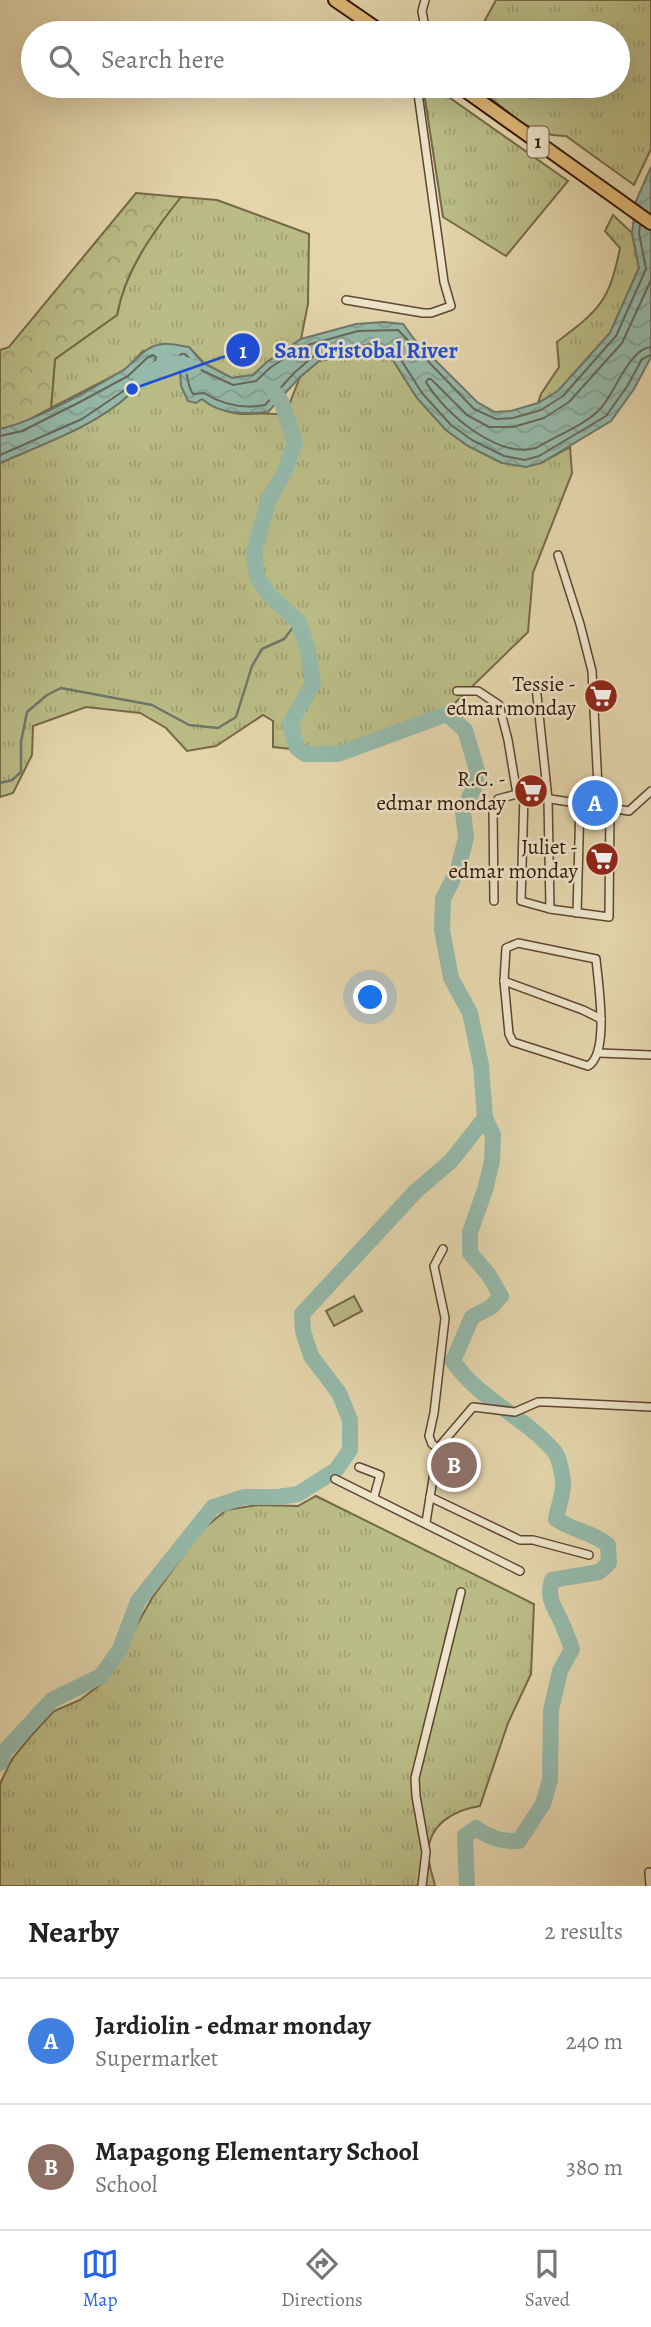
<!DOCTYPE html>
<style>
:root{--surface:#fff;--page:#f2f2f2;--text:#222;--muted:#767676;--line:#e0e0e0;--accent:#2563eb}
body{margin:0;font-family:Alegreya,serif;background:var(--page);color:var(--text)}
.you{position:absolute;left:371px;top:998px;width:24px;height:24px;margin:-18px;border:5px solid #fff;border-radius:50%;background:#1a73e8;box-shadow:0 0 0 10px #1a73e833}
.badge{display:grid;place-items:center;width:46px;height:46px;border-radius:50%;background:var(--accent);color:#fff;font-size:23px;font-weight:700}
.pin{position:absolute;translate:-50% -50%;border:4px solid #fff;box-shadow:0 2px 7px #0006}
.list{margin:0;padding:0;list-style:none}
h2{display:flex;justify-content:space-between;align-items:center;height:91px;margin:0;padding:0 28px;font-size:30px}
h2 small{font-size:23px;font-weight:400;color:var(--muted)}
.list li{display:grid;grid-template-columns:46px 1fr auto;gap:21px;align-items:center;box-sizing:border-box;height:126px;padding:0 28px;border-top:2px solid var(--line)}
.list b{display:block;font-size:26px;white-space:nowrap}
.list p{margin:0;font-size:23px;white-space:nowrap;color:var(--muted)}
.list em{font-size:23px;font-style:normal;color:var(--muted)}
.icon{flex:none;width:38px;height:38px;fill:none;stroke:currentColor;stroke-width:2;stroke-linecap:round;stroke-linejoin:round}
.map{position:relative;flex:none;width:651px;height:1886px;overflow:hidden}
.search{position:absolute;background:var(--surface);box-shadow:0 7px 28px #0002;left:21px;right:21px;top:21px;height:77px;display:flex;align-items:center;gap:18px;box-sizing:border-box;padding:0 24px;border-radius:38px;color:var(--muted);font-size:26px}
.sheet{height:343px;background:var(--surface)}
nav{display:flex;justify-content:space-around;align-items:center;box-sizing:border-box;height:98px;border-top:2px solid var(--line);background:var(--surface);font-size:19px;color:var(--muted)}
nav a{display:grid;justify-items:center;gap:4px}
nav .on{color:var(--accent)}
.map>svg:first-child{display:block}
.grass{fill:url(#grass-tufts);stroke:#766848;stroke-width:2}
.forest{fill:url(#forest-crowns);stroke:#766848;stroke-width:2}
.garden{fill:#babc86;stroke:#766848;stroke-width:2}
.water{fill:url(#water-waves);stroke:#6d776a;stroke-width:2}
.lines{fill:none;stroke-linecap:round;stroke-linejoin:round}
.shore{stroke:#64675a;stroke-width:2}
.stream{stroke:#6d776a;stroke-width:2.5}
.river{stroke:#95b9aa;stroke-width:16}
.minor-casing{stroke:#5e4532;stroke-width:10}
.trunk-casing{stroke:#32150a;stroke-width:16}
.minor{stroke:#ede4c9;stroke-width:7}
.trunk{stroke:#e2ba76;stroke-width:12}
.labels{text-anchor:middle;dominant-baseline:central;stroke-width:5;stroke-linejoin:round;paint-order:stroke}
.shield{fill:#ede4c9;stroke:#6a5343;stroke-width:2}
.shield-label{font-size:19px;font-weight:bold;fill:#32150a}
.poi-label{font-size:21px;fill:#32150a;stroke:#ede4c9;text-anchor:end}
.leader{fill:none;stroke:#1d4ed8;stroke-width:2.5}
.callout-dot{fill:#1d4ed8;stroke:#ede4c9;stroke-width:2.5}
.mark-label{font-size:21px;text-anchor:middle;font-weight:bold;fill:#fff}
.callout-label{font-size:23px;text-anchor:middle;font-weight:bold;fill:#1d4ed8;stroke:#ede4c9;stroke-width:5;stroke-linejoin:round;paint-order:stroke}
</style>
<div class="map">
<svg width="651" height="1886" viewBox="0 0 651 1886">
<defs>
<pattern id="grass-tufts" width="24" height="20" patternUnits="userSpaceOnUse" patternTransform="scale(1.75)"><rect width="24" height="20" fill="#babc86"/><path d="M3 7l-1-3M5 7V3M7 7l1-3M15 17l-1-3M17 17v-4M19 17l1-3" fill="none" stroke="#a0a172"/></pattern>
<pattern id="forest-crowns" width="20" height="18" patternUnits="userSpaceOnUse" patternTransform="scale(1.75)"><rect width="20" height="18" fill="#babc86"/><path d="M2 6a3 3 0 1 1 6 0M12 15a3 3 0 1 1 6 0" fill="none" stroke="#a0a172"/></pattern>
<pattern id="water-waves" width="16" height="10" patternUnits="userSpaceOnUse" patternTransform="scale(1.75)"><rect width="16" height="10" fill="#95b9aa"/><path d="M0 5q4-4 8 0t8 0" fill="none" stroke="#819e91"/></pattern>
</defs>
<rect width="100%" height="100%" fill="#e4d5ac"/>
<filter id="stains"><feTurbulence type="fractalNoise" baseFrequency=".00286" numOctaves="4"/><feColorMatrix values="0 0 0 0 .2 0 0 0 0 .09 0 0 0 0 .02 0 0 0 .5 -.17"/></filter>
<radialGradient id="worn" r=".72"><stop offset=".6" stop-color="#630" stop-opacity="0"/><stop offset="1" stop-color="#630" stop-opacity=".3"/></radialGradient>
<g class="grass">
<path d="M496,0H651V149L634,185L566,136C529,137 503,107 476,86H618V33H478Z"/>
<path d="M423,86H433L568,181L506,256L443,217Z"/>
<path d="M181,197L217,200L309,234L308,304L301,339L267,362L253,375L231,378L203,362L189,347L143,351L125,370L51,408L55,359L117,315C125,270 153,232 181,197Z"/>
<path d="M613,215L632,233L639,268L610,333L558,391L538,403L541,394L559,367L557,342C600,309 609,302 620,248L605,231Z"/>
<path d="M369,351L391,357L417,398L446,430L468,446L502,463H541L570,447L572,473L533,573L528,632L452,706L424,723L338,754L273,747V721L263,715L216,746L187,751L166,728L140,713L86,707L33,726L32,755L13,793L0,797V463C45,443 94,427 130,394C143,382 156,365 173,362L181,369V386C201,398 217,412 241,414C256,414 270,412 285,415L300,377L319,361Z"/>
<path d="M316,1496L534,1604L531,1674L508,1723L480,1806C454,1810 429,1824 428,1853C428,1864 433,1876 435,1886H0V1784L12,1759L30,1737L54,1711L80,1700L106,1680L152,1598L201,1531L226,1510L257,1505L298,1506Z"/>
</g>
<path class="forest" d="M136,193L181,197C153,232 125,270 117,315L55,359L51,408L19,425L0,429V350L9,347Z"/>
<path class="garden" d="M354,1296L362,1311L334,1326L326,1311Z"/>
<path class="water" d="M651,167V357L634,389L611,421L541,463L526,467L502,463L468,446L446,430L417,398L391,357L369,351L319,361L300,377L268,412C245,414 220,415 202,399L196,403L188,401L181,386L180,369L173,362C155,365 143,382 130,394C94,427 44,443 0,463V429C35,421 91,390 122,371C136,362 144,346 162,344C170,343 181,346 189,347L203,363L232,378L253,375L267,362L301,339L356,324L384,322L403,324L414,339L477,402L495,412L511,411L538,403L558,391L610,333L639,268L632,233L636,201Z"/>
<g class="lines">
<g class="shore">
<path d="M640,225L639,233L646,269L616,336L563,396L541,410L513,418L496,419L474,409L398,330L358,331L304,346L271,367L256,381L233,385L199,369L185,354H181L179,357C191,373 184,379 193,394L204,393C223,405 243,409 265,405L295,372L315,355L371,344L396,352L422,393L451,425L472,440L504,456L525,460L539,456L606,416L628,385L642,359L651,355"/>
<path d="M651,280L622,343L569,402L544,418L513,427H489L467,415L431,379H428L426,382C444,413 498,459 536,448C554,437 587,424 601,408C615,392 630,348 651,347"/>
<path d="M0,436L22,431L78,403L128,376L147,358L153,355L156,357L155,361L122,392L82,419L0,455"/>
</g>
<path class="stream" d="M0,783L12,780L21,772V742L27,712L47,695L61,688L152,705L189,725L218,728L236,717L252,666L262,649L284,639L298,621"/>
<g class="river">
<path d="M141,381C156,367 174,358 193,368"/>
<path d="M274,392L282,403L295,443L284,473L269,499L254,552L257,577L271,597L298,621L308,650L313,683L290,724L297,748L305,754H338L447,714L465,730L479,777L463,811L466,838L458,869L443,899L442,930L451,978L470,1013L481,1065L485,1118L493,1135L492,1161L485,1190L470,1232V1253L488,1274L501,1296L491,1307L472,1317L453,1361C479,1400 524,1416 554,1451C559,1457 562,1473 563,1481C564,1493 558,1507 556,1519C573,1531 593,1532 608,1545L609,1563L599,1572L552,1580C547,1595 552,1604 559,1617C564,1627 568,1638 572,1649L560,1671L551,1710L550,1780L543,1804L519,1841C502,1842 490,1838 476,1828L465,1836L467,1886"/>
<path d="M0,1763L4,1752L52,1700L101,1676L120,1649L138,1601L213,1507L244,1497H278L298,1494L336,1470L350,1450V1420L339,1393L311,1356L303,1331L302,1314L416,1191L451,1161L485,1118"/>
</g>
<g class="minor-casing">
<g id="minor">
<path d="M425,0L422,11L426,33"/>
<path d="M346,300L423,313H431L451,306L444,282L417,86"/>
<path d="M558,555L580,624L592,671L599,806"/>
<path d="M536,686L548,799L550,909"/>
<path d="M457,691H478L499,705L508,740L517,794"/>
<path d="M524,795L521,901L550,909L609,917L610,808"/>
<path d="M494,901L493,808L498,799L517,794L524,795L629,811L651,791"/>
<path d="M577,913L580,803"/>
<path d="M518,943L596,959C598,983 610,1053 588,1066L513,1042L509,1034L504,981L506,948Z"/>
<path d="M504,981L583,1010L601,1019"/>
<path d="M599,1053L651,1055"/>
<path d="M438,1448L432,1444L429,1436L434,1413L445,1318L434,1266L443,1249"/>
<path d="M359,1467L380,1475L374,1497"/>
<path d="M435,1468L460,1476"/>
<path d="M335,1479L520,1571"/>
<path d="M430,1497L520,1540H533L589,1555"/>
<path d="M426,1522L438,1448L473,1407L515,1412L538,1402H547L651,1407"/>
<path d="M649,1872L650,1886"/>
<path d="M422,1886L426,1852L416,1796L415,1778L461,1592"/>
</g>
</g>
<g class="trunk-casing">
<g id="trunk">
<path d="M335,0L383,33"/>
<path d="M459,86L651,223"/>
</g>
</g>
<use href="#minor" class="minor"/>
<use href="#trunk" class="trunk"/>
</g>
<defs>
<g id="supermarket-disc" transform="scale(1.75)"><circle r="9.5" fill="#8f2418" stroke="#ede4c9"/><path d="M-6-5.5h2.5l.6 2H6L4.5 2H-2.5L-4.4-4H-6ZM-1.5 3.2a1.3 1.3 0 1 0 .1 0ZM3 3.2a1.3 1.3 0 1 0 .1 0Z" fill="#fff"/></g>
</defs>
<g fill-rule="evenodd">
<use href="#supermarket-disc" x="601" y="696"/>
<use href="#supermarket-disc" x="531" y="791"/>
<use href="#supermarket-disc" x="602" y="859"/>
</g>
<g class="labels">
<rect class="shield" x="527.5" y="126.5" width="21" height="31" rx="5"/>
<g class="shield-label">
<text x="538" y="142">1</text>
</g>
<g class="poi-label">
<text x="576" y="684">Tessie -<tspan x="576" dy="24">edmar monday</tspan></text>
<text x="506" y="779">R.C. -<tspan x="506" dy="24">edmar monday</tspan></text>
<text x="578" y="847">Juliet -<tspan x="578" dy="24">edmar monday</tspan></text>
</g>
</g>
<path class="leader" d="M132 389L243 350"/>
<g class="callout-dot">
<circle cx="132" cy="389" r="7"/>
<circle cx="243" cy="350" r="18"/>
</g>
<g class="mark-label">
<text x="243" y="358">1</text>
</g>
<g class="callout-label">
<text x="366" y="358">San Cristobal River</text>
</g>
<rect width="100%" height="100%" filter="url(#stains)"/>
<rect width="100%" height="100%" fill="url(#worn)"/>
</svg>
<div class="you"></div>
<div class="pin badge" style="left:595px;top:803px;background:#3f7fe0">A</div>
<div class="pin badge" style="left:454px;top:1465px;background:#8d6e63">B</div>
<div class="search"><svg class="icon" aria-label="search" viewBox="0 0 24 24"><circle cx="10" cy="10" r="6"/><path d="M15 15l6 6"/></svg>Search here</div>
</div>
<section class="sheet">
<h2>Nearby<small>2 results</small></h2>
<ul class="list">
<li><span class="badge" style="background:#3f7fe0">A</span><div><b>Jardiolin - edmar monday</b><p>Supermarket</p></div><em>240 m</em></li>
<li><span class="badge" style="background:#8d6e63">B</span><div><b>Mapagong Elementary School</b><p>School</p></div><em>380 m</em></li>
</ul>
</section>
<nav>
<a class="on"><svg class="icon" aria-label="map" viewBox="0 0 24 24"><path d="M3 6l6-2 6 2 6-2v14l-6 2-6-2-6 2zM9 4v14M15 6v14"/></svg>Map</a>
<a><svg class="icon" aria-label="directions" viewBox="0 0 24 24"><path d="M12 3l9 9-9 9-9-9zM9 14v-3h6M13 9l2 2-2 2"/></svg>Directions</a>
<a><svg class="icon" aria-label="saved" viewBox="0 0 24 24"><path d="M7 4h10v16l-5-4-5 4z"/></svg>Saved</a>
</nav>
